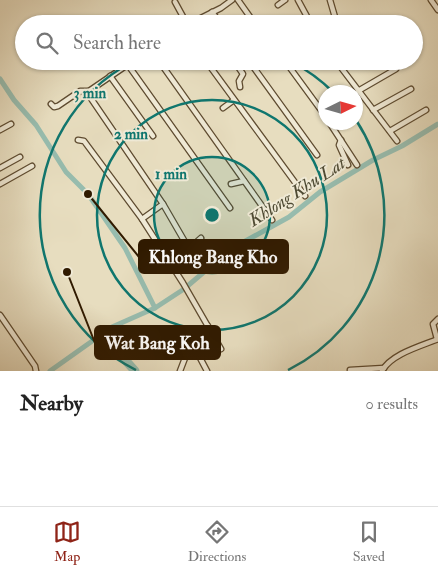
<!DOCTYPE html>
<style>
:root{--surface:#fff;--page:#f2f2f2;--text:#222;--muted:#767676;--line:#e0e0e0;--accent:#8f2418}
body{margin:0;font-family:"IM FELL Double Pica",serif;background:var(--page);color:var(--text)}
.compass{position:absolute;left:318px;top:85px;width:45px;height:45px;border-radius:50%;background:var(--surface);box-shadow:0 1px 4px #0004;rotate:85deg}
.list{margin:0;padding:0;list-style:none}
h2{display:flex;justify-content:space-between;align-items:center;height:65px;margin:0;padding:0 20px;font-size:21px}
h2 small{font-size:16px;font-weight:400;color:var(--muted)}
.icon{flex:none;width:28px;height:28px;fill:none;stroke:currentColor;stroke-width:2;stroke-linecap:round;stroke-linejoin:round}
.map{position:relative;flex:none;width:438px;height:371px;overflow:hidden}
.search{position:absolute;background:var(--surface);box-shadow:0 1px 4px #0004;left:15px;right:15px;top:15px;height:55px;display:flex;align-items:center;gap:12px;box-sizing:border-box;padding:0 18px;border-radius:28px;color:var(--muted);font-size:19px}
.sheet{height:135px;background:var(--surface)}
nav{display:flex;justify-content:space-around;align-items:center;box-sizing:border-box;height:70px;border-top:1px solid var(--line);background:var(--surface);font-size:14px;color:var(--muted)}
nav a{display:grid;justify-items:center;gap:2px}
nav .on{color:var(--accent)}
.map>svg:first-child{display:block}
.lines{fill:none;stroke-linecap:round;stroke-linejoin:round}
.canal{stroke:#97bcae;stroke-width:5}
.river{stroke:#97bcae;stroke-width:9}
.street-casing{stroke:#5e4b30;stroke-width:7}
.street{stroke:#efe9d5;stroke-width:4.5}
.ring{fill:none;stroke:#0f766e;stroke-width:2.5}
.labels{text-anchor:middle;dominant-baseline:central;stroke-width:4;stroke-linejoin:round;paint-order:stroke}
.water-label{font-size:18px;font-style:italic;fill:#4f4b34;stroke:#efe9d5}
.centre{fill:#0f766e;stroke:#efe9d5;stroke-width:2.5}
.ring-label{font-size:15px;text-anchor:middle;font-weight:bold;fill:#0f766e;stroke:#efe9d5;stroke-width:4;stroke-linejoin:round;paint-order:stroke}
.leader{fill:none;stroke:#301a00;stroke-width:2}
.callout-dot{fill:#301a00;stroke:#efe9d5;stroke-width:2}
.callout{fill:#301a00;stroke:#301a00;stroke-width:2}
.callout-label{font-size:18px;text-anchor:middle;font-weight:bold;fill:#fff}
</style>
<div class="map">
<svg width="438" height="371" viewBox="0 0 438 371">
<rect width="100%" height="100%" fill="#e7ddbf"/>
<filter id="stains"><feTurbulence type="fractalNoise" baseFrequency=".004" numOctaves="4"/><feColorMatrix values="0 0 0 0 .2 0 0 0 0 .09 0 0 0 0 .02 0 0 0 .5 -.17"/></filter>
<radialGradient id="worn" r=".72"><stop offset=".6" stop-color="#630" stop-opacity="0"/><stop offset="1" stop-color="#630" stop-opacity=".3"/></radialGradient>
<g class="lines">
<g class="canal">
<path d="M0,79L14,100L36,125L66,172L88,194L125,248L155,308"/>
<path d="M50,371L112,327L155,308L184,289L231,249L289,217L320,192L373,160L402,146L438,124"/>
</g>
<path class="river" d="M103,335L135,371"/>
<g class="street-casing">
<g id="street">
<path d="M238,0L255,24"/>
<path d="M298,0L311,24"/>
<path d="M330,0L337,24"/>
<path d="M431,0L438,10"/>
<path d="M175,2L187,24"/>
<path d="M278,5L285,0"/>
<path d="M212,12L221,24"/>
<path d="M189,24L221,8L232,0"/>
<path d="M159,61L272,220"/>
<path d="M206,61L305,196"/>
<path d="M234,61L243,74L239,81L240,87"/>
<path d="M249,61L317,155"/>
<path d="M285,61L326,117"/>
<path d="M336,61L397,141"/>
<path d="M128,65L230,208"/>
<path d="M110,76L153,136"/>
<path d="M89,91L90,97L163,204L185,242L192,246L201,238"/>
<path d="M358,91L396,69"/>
<path d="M51,104L54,107L58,106L80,91H89L133,61"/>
<path d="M223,108L234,100"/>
<path d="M373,110L411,89"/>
<path d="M329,122L357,165"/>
<path d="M0,130L11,124"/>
<path d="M390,131L426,110"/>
<path d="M78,140L84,141L142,219L183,283L221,349"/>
<path d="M341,140L339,145L348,165"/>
<path d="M0,168L20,157"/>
<path d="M0,184L32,166"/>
<path d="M231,184L244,181"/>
<path d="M142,219L163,204"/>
<path d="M0,315L35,366L36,371"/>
<path d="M437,339L433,324L438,319"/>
<path d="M350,370L384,368"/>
<path d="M180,371L185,358"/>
<path d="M207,371L190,339L208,326"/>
<path d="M382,371C391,354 421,346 438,339"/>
</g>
</g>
<use href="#street" class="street"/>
</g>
<circle cx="212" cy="215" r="58" fill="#0f766e" fill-opacity=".12"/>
<g class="ring">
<circle cx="212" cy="215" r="58"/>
<circle cx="212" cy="215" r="115"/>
<path d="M136 370A173 173 0 0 1 132 62M292 62A173 173 0 0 1 333 92M356 120A173 173 0 0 1 288 370"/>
</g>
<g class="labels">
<g class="water-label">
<text transform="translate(297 192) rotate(-33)">Khlong Khu Lat</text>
</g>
</g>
<circle cx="212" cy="215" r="8" class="centre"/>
<g class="ring-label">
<text x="90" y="98">3 min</text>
<text x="131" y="139">2 min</text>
<text x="171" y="179">1 min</text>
</g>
<path class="leader" d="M88 194L139 257M67 272L95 343"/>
<g class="callout-dot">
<circle cx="88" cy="194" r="5"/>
<circle cx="67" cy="272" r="5"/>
</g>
<g class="callout">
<rect x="139" y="240" width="149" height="33" rx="5"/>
<rect x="95" y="326" width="125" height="33" rx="5"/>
</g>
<g class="callout-label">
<text x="213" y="263">Khlong Bang Kho</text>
<text x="157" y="349">Wat Bang Koh</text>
</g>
<rect width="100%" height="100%" filter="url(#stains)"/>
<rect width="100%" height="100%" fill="url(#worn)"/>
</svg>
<svg class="compass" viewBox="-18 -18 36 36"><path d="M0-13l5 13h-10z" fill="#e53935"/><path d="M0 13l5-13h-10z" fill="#767676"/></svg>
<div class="search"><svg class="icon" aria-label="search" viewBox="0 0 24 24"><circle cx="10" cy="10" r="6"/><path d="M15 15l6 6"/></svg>Search here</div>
</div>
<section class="sheet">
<h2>Nearby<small>0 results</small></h2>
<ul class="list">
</ul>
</section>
<nav>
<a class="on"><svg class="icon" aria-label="map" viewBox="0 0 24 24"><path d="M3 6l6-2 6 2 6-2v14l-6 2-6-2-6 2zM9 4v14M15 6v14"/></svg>Map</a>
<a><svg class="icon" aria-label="directions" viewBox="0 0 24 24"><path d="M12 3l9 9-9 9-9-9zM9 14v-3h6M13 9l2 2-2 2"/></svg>Directions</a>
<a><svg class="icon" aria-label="saved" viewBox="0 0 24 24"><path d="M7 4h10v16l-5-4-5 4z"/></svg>Saved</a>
</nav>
